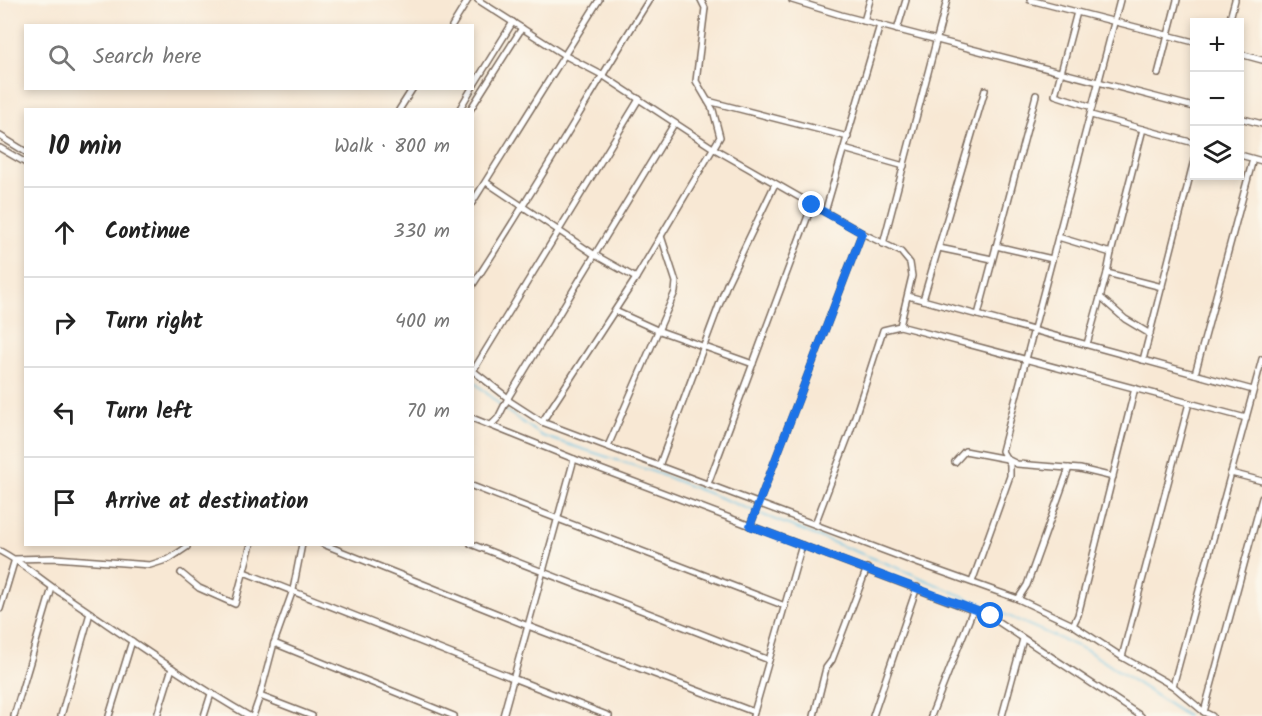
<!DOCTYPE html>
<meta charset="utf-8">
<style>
:root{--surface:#fff;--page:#f6f6f6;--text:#222;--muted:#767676;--line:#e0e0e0}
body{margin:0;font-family:Kalam,sans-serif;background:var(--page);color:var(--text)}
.controls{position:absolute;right:18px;top:18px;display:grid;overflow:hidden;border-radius:0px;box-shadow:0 3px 9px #0003}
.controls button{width:54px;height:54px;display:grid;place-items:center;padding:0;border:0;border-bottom:2px solid var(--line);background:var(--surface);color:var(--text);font:30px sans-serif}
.stop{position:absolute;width:18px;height:18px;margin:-14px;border:4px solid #1a73e8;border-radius:50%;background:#fff}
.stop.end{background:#1a73e8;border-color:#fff;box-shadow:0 2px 6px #0008}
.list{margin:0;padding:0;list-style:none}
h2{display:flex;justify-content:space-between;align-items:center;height:78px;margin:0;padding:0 24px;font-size:26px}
h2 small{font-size:20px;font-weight:400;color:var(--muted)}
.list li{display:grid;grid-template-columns:39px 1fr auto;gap:18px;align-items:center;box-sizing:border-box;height:90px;padding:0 24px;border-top:2px solid var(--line)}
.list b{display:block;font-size:22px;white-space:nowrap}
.list em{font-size:20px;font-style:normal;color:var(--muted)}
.icon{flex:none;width:33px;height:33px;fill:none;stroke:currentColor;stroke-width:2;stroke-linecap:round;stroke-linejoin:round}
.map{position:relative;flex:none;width:1262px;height:716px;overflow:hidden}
.search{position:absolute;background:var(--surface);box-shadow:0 3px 9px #0003;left:24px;top:24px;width:450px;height:66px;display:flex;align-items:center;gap:15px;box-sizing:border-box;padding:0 21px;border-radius:0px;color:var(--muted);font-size:22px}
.panel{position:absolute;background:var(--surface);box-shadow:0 3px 9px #0003;left:24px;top:108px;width:450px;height:438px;border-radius:0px}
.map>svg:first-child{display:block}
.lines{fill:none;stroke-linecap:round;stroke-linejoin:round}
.stream{stroke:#68c3e5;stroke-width:1.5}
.minor-casing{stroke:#7d6c5e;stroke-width:8}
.minor{stroke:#fff;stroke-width:5}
.route{stroke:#1a73e8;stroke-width:8}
</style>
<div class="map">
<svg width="1262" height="716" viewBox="0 0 1262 716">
<rect width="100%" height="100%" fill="#fbf7ec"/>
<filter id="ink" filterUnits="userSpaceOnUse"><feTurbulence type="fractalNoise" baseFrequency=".0167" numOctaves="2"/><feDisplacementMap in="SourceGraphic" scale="12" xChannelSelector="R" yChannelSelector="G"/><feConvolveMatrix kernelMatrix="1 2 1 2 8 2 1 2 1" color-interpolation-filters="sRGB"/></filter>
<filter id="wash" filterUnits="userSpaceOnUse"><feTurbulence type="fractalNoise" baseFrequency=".008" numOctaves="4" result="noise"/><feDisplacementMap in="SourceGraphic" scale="24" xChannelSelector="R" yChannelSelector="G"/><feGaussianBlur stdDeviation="1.35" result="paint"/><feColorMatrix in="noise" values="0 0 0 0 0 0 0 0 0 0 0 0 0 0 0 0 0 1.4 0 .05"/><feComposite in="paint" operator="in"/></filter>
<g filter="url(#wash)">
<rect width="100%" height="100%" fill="#f8e8d4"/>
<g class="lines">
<g class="stream">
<path d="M472,380L501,406"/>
<path d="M504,409L542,436L654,472L754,511"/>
<path d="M758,513L903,570L1088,651L1187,716"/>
</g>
</g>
</g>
<g filter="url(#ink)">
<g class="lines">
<g class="minor-casing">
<g id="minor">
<path d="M478,0L564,55L602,75L713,148L862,233L901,252L910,263L912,276L900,326L883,330L850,432L815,524"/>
<path d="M792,0L841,15L1194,107"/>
<path d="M1030,0L1194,42"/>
<path d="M1077,12L1055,95L1092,107"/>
<path d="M864,21L870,0"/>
<path d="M1229,22L1235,0"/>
<path d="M452,26L468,0"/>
<path d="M897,30L906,0"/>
<path d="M1240,54L1262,60"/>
<path d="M1158,74L1177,0"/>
<path d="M472,88L513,22"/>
<path d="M708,101L848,137"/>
<path d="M399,110L413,88"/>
<path d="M459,110L472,88"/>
<path d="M470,110L522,28"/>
<path d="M1091,115L1194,143"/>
<path d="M1240,118L1262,124"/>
<path d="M0,136L26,152"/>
<path d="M0,148L26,163"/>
<path d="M844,149L904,166"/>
<path d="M1240,155L1262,161"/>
<path d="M486,182L595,255L636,278"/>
<path d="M472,203L599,0"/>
<path d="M825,212L880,25"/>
<path d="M1058,237L1111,253L1107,273L1162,287"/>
<path d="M883,244L947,0"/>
<path d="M996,246L1052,259"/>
<path d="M939,248L992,259"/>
<path d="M1111,253L1143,129"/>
<path d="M472,286C534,192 589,95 649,0"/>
<path d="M908,296L1253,390"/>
<path d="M1100,297L1125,319L1150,334"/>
<path d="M923,300L985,90"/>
<path d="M615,311L657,330L753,364"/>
<path d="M978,315L1036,95"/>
<path d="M900,326L1246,418"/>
<path d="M1087,344L1107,273"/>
<path d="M1143,360L1194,160"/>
<path d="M472,370L508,398"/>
<path d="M473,371L639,99"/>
<path d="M1195,374L1253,159"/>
<path d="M508,400L542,422L917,563L1018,599L1073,625L1122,657L1173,686L1204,712L1212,716"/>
<path d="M472,418L574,459L991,617L1141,716"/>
<path d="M542,422L636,278L720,137L713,110L696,81L705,8L701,0"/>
<path d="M491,425L498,418L508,398L674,124"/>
<path d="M608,446L675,292L676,282L661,236"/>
<path d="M955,462L965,451L1007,459L1017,464L1080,469L1113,477"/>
<path d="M659,466L727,284L775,184"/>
<path d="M1231,473L1262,481"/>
<path d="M708,484L812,205"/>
<path d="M472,486L785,606"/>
<path d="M750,526L862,233"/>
<path d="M323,544L528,626L754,712"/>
<path d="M471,544L769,660"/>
<path d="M0,551C23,563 42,581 64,595C125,636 185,679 249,716"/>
<path d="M244,572L609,716"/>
<path d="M181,573L199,588L235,604L251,544"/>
<path d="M972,582L1010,476V464L1002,451L1120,0"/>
<path d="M1018,599L1027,585L1069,468"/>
<path d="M0,609L15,559L55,558L150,565L169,559L187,547V544"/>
<path d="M1073,625L1078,615L1135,388"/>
<path d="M274,643L454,716"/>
<path d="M1122,657L1189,403"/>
<path d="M1173,686L1262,359"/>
<path d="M260,696L312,716"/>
<path d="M1204,712L1262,498"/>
<path d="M14,716L52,588"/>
<path d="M61,716L90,613"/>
<path d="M109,716L132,641"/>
<path d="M157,716L172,668"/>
<path d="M204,716L211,694"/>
<path d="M253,716L260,696L274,643L293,590L302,544"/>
<path d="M503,716L574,459"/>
<path d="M753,716L802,545"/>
<path d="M814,716L826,668L832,660L867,568"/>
<path d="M873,716L917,587"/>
<path d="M931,716L973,610"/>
<path d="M1002,716L1023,639"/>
</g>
</g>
<use href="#minor" class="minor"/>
</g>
</g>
<g class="lines" filter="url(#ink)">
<path class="route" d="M812,205L862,233L750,526L991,616"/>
</g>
</svg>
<div class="controls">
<button>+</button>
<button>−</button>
<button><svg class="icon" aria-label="layers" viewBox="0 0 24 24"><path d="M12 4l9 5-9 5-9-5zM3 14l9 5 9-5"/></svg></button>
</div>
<div class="stop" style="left:991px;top:616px"></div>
<div class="stop end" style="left:812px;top:205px"></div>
<div class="search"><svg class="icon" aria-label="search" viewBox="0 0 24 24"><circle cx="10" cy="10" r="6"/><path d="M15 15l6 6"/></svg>Search here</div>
<section class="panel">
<h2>10 min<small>Walk · 800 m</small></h2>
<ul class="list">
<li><svg class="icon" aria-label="ahead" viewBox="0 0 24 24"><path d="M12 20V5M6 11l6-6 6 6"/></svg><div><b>Continue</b></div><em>330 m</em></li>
<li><svg class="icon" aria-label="right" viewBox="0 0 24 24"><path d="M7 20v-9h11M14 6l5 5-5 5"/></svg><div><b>Turn right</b></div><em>400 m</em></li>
<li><svg class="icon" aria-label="left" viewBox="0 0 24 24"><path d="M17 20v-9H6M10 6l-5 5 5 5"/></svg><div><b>Turn left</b></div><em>70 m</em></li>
<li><svg class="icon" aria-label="arrive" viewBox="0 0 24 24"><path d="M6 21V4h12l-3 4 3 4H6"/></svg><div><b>Arrive at destination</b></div></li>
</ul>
</section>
</div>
